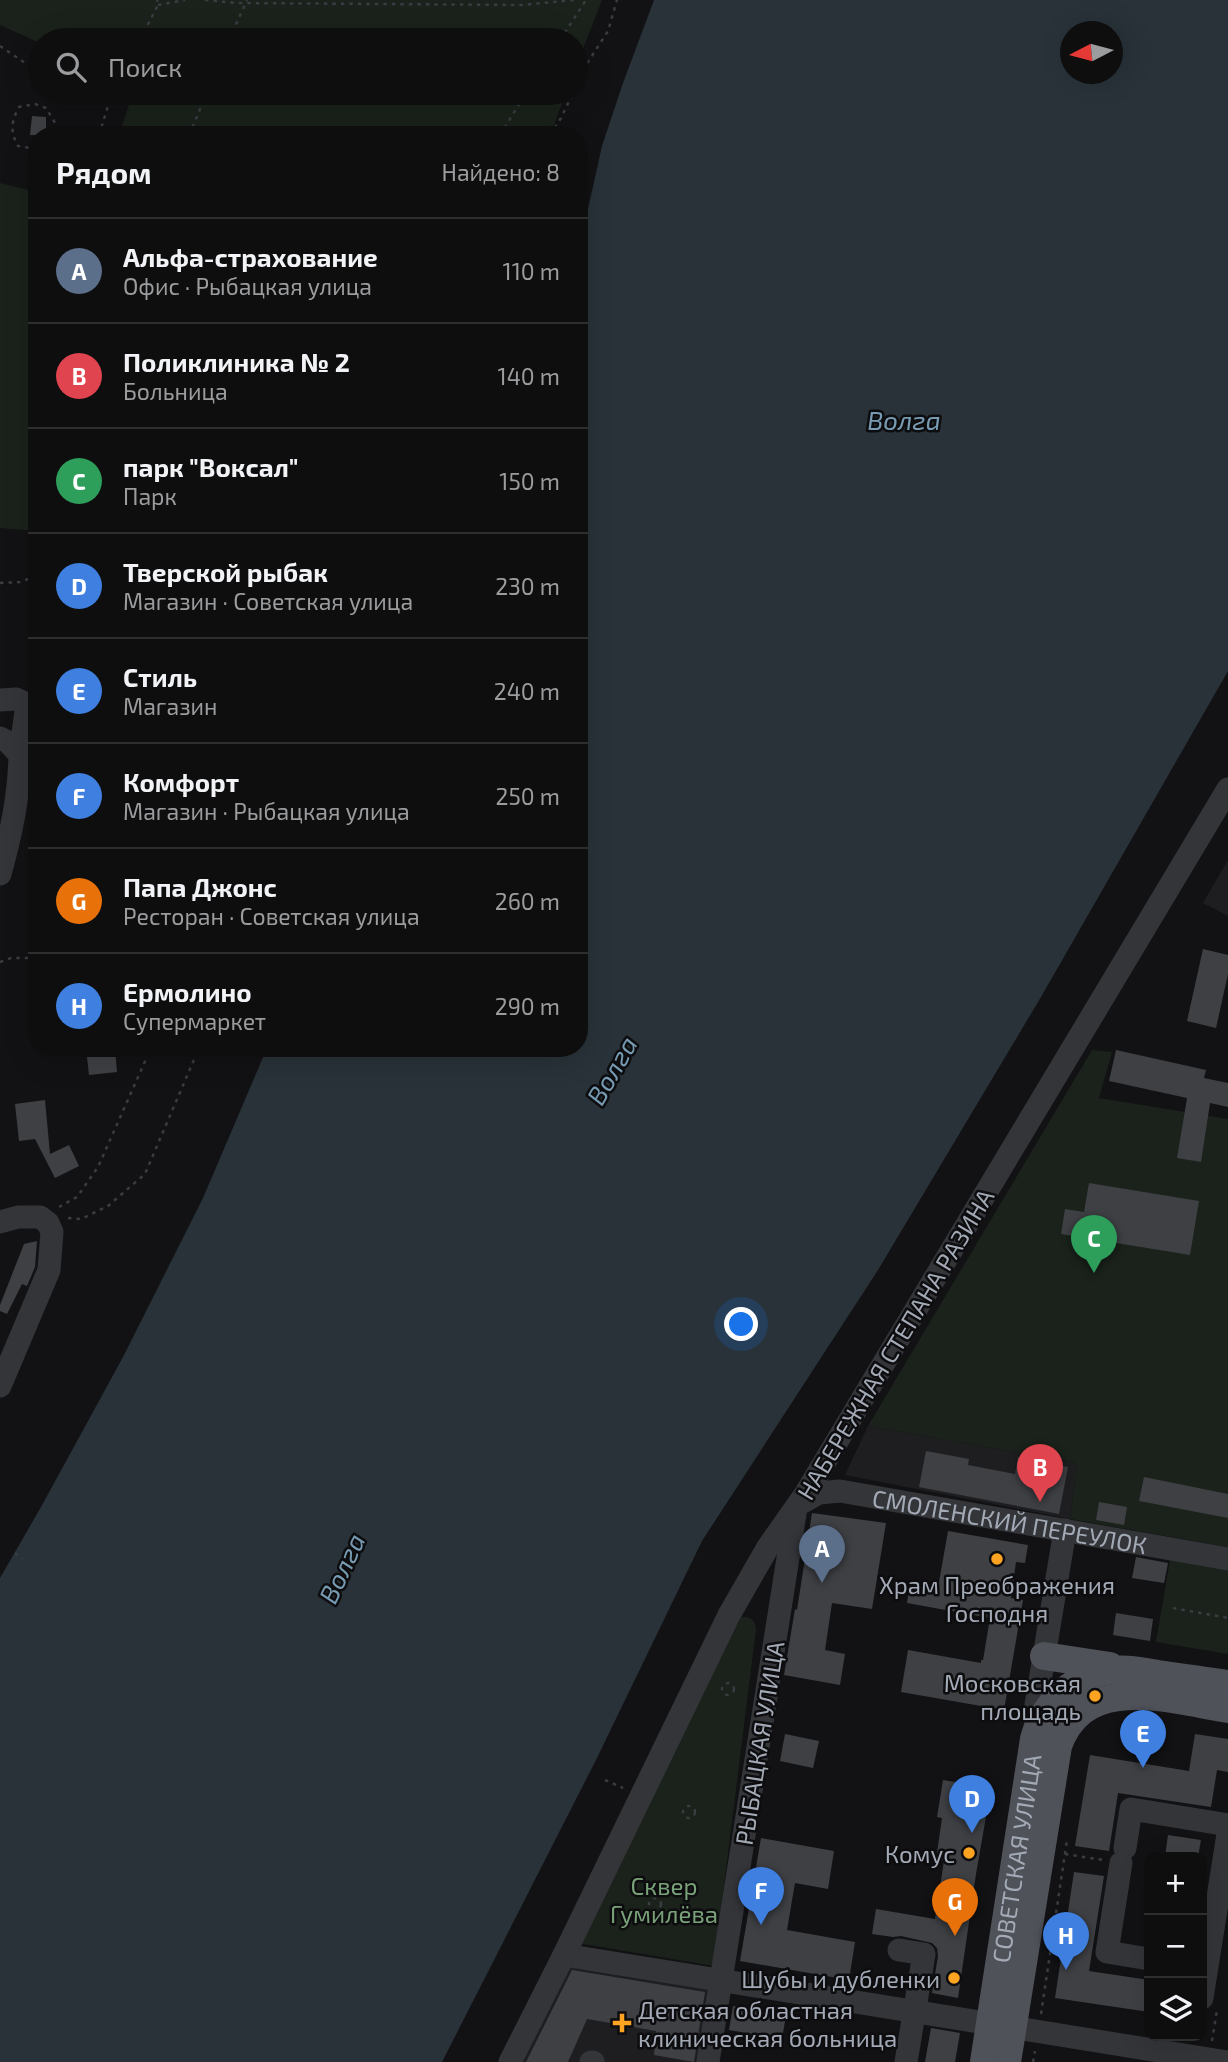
<!DOCTYPE html>
<html lang="ru">
<meta charset="utf-8">
<style>
:root{--surface:#0e0e0f;--page:#1c1c1d;--text:#f1f3f6;--muted:#9b9c9e;--line:#2e2e2f;--accent:#d93025}
body{margin:0;font-family:"Exo 2",sans-serif;background:var(--page);color:var(--text)}
.controls{position:absolute;right:21px;bottom:21px;display:grid;overflow:hidden;border-radius:14px;box-shadow:0 7px 28px #0002}
.controls button{width:63px;height:63px;display:grid;place-items:center;padding:0;border:0;border-bottom:2px solid var(--line);background:var(--surface);color:var(--text);font:35px sans-serif}
.compass{position:absolute;left:1060px;top:21px;width:63px;height:63px;border-radius:50%;background:var(--surface);box-shadow:0 7px 28px #0002;rotate:264deg}
.you{position:absolute;left:742px;top:1325px;width:24px;height:24px;margin:-18px;border:5px solid #fff;border-radius:50%;background:#1a73e8;box-shadow:0 0 0 10px #1a73e833}
.badge{display:grid;place-items:center;width:46px;height:46px;border-radius:50%;background:var(--accent);color:#fff;font-size:23px;font-weight:700}
.pin{position:absolute;translate:-50% -58px;filter:drop-shadow(0 2px 4px #0008)}
.pin::after{content:'';position:absolute;top:37px;width:24px;height:21px;background:inherit;clip-path:polygon(0 0,100% 0,50% 100%)}
.list{margin:0;padding:0;list-style:none}
h2{display:flex;justify-content:space-between;align-items:center;height:91px;margin:0;padding:0 28px;font-size:30px}
h2 small{font-size:23px;font-weight:400;color:var(--muted)}
.list li{display:grid;grid-template-columns:46px 1fr auto;gap:21px;align-items:center;box-sizing:border-box;height:105px;padding:0 28px;border-top:2px solid var(--line)}
.list b{display:block;font-size:26px;white-space:nowrap}
.list p{margin:0;font-size:23px;white-space:nowrap;color:var(--muted)}
.list em{font-size:23px;font-style:normal;color:var(--muted)}
.icon{flex:none;width:38px;height:38px;fill:none;stroke:currentColor;stroke-width:2;stroke-linecap:round;stroke-linejoin:round}
.map{position:relative;flex:none;width:1228px;height:2062px;overflow:hidden}
.search{position:absolute;background:var(--surface);box-shadow:0 7px 28px #0002;left:28px;top:28px;width:560px;height:77px;display:flex;align-items:center;gap:18px;box-sizing:border-box;padding:0 24px;border-radius:38px;color:var(--muted);font-size:26px}
.panel{position:absolute;background:var(--surface);box-shadow:0 7px 28px #0002;left:28px;top:126px;width:560px;height:931px;border-radius:28px}
.map>svg:first-child{display:block}
.built{fill:#1e1e21}
.green{fill:#1a221b}
.water{fill:#283238;fill-rule:evenodd}
.building{fill:#3e4044}
.lines{fill:none;stroke-linecap:round;stroke-linejoin:round}
.path{stroke:#393c40;stroke-width:2.5;stroke-dasharray:3.5 5;stroke-linecap:butt}
.minor{stroke:#333539;stroke-width:23}
.major{stroke:#4f5259;stroke-width:28}
.poi-dot{fill:#fda322;stroke:#0d0d0f;stroke-width:2.5}
.labels{text-anchor:middle;dominant-baseline:central;stroke-width:5;stroke-linejoin:round;paint-order:stroke}
.street-label{font-size:24px;fill:#a3aab6;stroke:#0d0d0f}
.poi-label{font-size:24px;fill:#a3aab6;stroke:#0d0d0f;text-anchor:end}
.park-label{font-size:24px;fill:#79a279;stroke:#0d0d0f}
.water-label{font-size:26px;font-style:italic;fill:#779bb3;stroke:#0d0d0f}
</style>
<div class="map">
<svg width="1228" height="2062" viewBox="0 0 1228 2062">
<rect width="100%" height="100%" fill="#121214"/>
<g class="built">
<path d="M1228,860V916L1203,903Z"/>
<path d="M868,1426L1077,1463L1070,1519L845,1475Z"/>
<path d="M570,1958L714,1984L701,2062H518Z"/>
</g>
<g class="green">
<path d="M0,0H602L576,67V40H40V43L0,25Z"/>
<path d="M133,93H566L550,135H119Z"/>
<path d="M0,183L37,192V531L0,528Z"/>
<path d="M1092,1050L1112,1052L1099,1098L1228,1119V1547L1070,1519L1077,1463L868,1426Z"/>
<path d="M1170,1560L1228,1569V1654L1156,1642Z"/>
<path d="M741,1617C750,1616 755,1620 756,1629L714,1966L578,1943Z"/>
</g>
<path class="water" d="M654,0H1228V671L1041,997L878,1270L702,1541L596,1760L442,2062H0V1578L41,1507L123,1357L203,1198L267,1048H579V249L602,146L623,83ZM1070,32H1112V74H1070Z"/>
<g class="building">
<path d="M32,116L46,117V135H30Z"/>
<path d="M1203,949L1228,955V974L1216,1028L1187,1021Z"/>
<path d="M86,1048H115L117,1072L89,1075Z"/>
<path d="M1116,1050L1206,1070L1204,1078L1228,1083V1107L1210,1103L1201,1162L1177,1158L1187,1098L1109,1081Z"/>
<path d="M45,1100L50,1154L69,1145L79,1166L55,1178L35,1139L19,1141L15,1104Z"/>
<path d="M1089,1183L1199,1201L1190,1255L1061,1234L1065,1209L1084,1212Z"/>
<path d="M37,1241L35,1267L27,1286L22,1284L7,1314L0,1311V1305L24,1244Z"/>
<path d="M926,1451L969,1459L968,1465L1015,1474L1018,1457L1068,1467L1059,1514L919,1487Z"/>
<path d="M1144,1477L1228,1494V1518L1139,1501Z"/>
<path d="M1099,1502L1127,1507L1124,1525L1096,1520Z"/>
<path d="M812,1513L886,1523L872,1609L832,1603L825,1650L845,1654L840,1685L784,1675L795,1609L797,1610Z"/>
<path d="M948,1531L1028,1545L1025,1563L1016,1562L1011,1598L1023,1600L1004,1710L901,1692L908,1650L981,1663V1660H983L990,1618L907,1603L910,1583L938,1588Z"/>
<path d="M1136,1557L1168,1563L1164,1583L1132,1578Z"/>
<path d="M1116,1613L1153,1619L1150,1641L1113,1635Z"/>
<path d="M785,1734L819,1741L813,1768L780,1761Z"/>
<path d="M1195,1734L1228,1739V1772L1217,1770L1211,1807L1118,1793L1109,1851L1075,1846L1090,1755L1189,1771Z"/>
<path d="M943,1780L991,1788L976,1874L958,1998L932,1993L938,1956L937,1948L932,1943L901,1936L893,1937L872,1934L876,1909L935,1919L944,1861L936,1860L942,1818L937,1817Z"/>
<path d="M1168,1835L1201,1840L1198,1857H1165Z"/>
<path d="M761,1838L834,1851L828,1889L795,1883L787,1930L855,1942L849,1980L740,1961Z"/>
<path d="M1074,1872L1104,1876L1089,1971L1149,1980V2012L1055,1998Z"/>
<path d="M572,1970L705,1992L694,2062L654,2055L656,2031L587,2019L568,2062H526Z"/>
<path d="M733,2006L786,2015L782,2039L729,2030Z"/>
<path d="M931,2028L960,2033L955,2062H925Z"/>
</g>
<g class="lines">
<g class="path">
<path d="M205,0L236,3L522,5L574,0"/>
<path d="M158,5L185,0"/>
<path d="M140,40L158,5L157,0"/>
<path d="M229,40L247,0"/>
<path d="M560,40L586,0"/>
<path d="M0,46L25,63L40,70"/>
<path d="M576,86L586,65L608,31L617,0"/>
<path d="M98,93L109,98"/>
<path d="M61,131L81,135"/>
<path d="M99,135L112,93"/>
<path d="M189,135L207,93"/>
<path d="M500,135L526,93"/>
<path d="M550,135L561,118L573,93"/>
<path d="M37,149L18,146C10,131 11,122 19,107L35,104L46,108L60,131L58,135"/>
<path d="M0,583L20,582L37,576"/>
<path d="M32,684L35,676L37,645"/>
<path d="M0,962L11,958H37"/>
<path d="M59,1207L77,1197L98,1167L151,1048"/>
<path d="M68,1218L81,1219L108,1206L145,1174L199,1048"/>
<path d="M15,1553L23,1559"/>
<path d="M1173,1608L1228,1618"/>
<circle cx="728" cy="1689" r="6"/>
<path d="M605,1780L623,1788"/>
<circle cx="689" cy="1812" r="6"/>
<path d="M1065,1854L1103,1860"/>
<circle cx="655" cy="1904" r="6"/>
<path d="M1041,2014L1067,1840"/>
<path d="M1212,2041L1217,2010"/>
<path d="M1033,2062L1035,2051"/>
</g>
<g class="minor">
<path d="M0,700L16,699L27,704L20,755"/>
<path d="M0,738L8,742L20,755C19,797 11,834 0,874"/>
<path d="M0,1222L18,1217H40L48,1223L52,1232L49,1270L0,1386"/>
<path id="s1" d="M801,1503L819,1493L840,1491L1228,1559"/>
<path d="M1035,1732L1036,1705L1065,1530"/>
<path d="M1125,1848L1131,1809L1228,1825"/>
<path d="M1121,1863L1107,1952L1149,1959"/>
<path d="M899,1950L924,1954L906,2062"/>
<path d="M564,1955L1227,2062"/>
<path d="M1202,1998L1228,1834"/>
<path d="M510,2062L564,1955L729,1615L768,1547L806,1493L1228,789"/>
<path d="M591,2062H593"/>
<path d="M708,2062L795,1514"/>
</g>
<g class="major">
<path d="M1044,1656L1110,1666"/>
<path id="s2" d="M984,2062L1034,1739C1044,1702 1076,1673 1115,1670C1130,1668 1144,1672 1158,1674C1182,1677 1205,1681 1228,1684"/>
<path d="M1007,2062L1058,1746C1084,1671 1170,1700 1228,1709"/>
</g>
</g>
<g class="poi-dot">
<circle cx="997" cy="1559" r="7"/>
<circle cx="1095" cy="1696" r="7"/>
<circle cx="969" cy="1853" r="7"/>
<circle cx="954" cy="1978" r="7"/>
<path d="M618.5 2012.5h7v7h7v7h-7v7h-7v-7h-7v-7h7z"/>
</g>
<g class="labels">
<g class="street-label">
<text transform="translate(895 1344) rotate(-59)">НАБЕРЕЖНАЯ СТЕПАНА РАЗИНА</text>
<text stroke="none"><textPath href="#s1" startOffset="214">СМОЛЕНСКИЙ ПЕРЕУЛОК</textPath></text>
<text transform="translate(759 1743) rotate(-81)">РЫБАЦКАЯ УЛИЦА</text>
<text stroke="none"><textPath href="#s2" startOffset="206">СОВЕТСКАЯ УЛИЦА</textPath></text>
</g>
<g class="poi-label">
<text x="997" y="1584" text-anchor="middle">Храм Преображения<tspan x="997" dy="28">Господня</tspan></text>
<text x="1081" y="1682">Московская<tspan x="1081" dy="28">площадь</tspan></text>
<text x="955" y="1853">Комус</text>
<text x="940" y="1978">Шубы и дубленки</text>
<text x="638" y="2009" text-anchor="start">Детская областная<tspan x="638" dy="28">клиническая больница</tspan></text>
</g>
<g class="park-label">
<text x="664" y="1885">Сквер<tspan x="664" dy="28">Гумилёва</tspan></text>
</g>
<g class="water-label">
<text x="904" y="419">Волга</text>
<text transform="translate(611 1070) rotate(-60)">Волга</text>
<text transform="translate(341 1568) rotate(-65)">Волга</text>
</g>
</g>
</svg>
<div class="controls">
<button>+</button>
<button>−</button>
<button><svg class="icon" aria-label="layers" viewBox="0 0 24 24"><path d="M12 4l9 5-9 5-9-5zM3 14l9 5 9-5"/></svg></button>
</div>
<svg class="compass" viewBox="-18 -18 36 36"><path d="M0-13l5 13h-10z" fill="#e53935"/><path d="M0 13l5-13h-10z" fill="#9b9c9e"/></svg>
<div class="you"></div>
<div class="pin badge" style="left:822px;top:1583px;background:#5c6f8a">A</div>
<div class="pin badge" style="left:1040px;top:1502px;background:#e0444e">B</div>
<div class="pin badge" style="left:1094px;top:1273px;background:#2e9e5b">C</div>
<div class="pin badge" style="left:972px;top:1833px;background:#3f7fe0">D</div>
<div class="pin badge" style="left:1143px;top:1768px;background:#3f7fe0">E</div>
<div class="pin badge" style="left:761px;top:1925px;background:#3f7fe0">F</div>
<div class="pin badge" style="left:955px;top:1936px;background:#e8710a">G</div>
<div class="pin badge" style="left:1066px;top:1970px;background:#3f7fe0">H</div>
<div class="search"><svg class="icon" aria-label="search" viewBox="0 0 24 24"><circle cx="10" cy="10" r="6"/><path d="M15 15l6 6"/></svg>Поиск</div>
<section class="panel">
<h2>Рядом<small>Найдено: 8</small></h2>
<ul class="list">
<li><span class="badge" style="background:#5c6f8a">A</span><div><b>Альфа-страхование</b><p>Офис · Рыбацкая улица</p></div><em>110 m</em></li>
<li><span class="badge" style="background:#e0444e">B</span><div><b>Поликлиника № 2</b><p>Больница</p></div><em>140 m</em></li>
<li><span class="badge" style="background:#2e9e5b">C</span><div><b>парк &quot;Воксал&quot;</b><p>Парк</p></div><em>150 m</em></li>
<li><span class="badge" style="background:#3f7fe0">D</span><div><b>Тверской рыбак</b><p>Магазин · Советская улица</p></div><em>230 m</em></li>
<li><span class="badge" style="background:#3f7fe0">E</span><div><b>Стиль</b><p>Магазин</p></div><em>240 m</em></li>
<li><span class="badge" style="background:#3f7fe0">F</span><div><b>Комфорт</b><p>Магазин · Рыбацкая улица</p></div><em>250 m</em></li>
<li><span class="badge" style="background:#e8710a">G</span><div><b>Папа Джонс</b><p>Ресторан · Советская улица</p></div><em>260 m</em></li>
<li><span class="badge" style="background:#3f7fe0">H</span><div><b>Ермолино</b><p>Супермаркет</p></div><em>290 m</em></li>
</ul>
</section>
</div>
